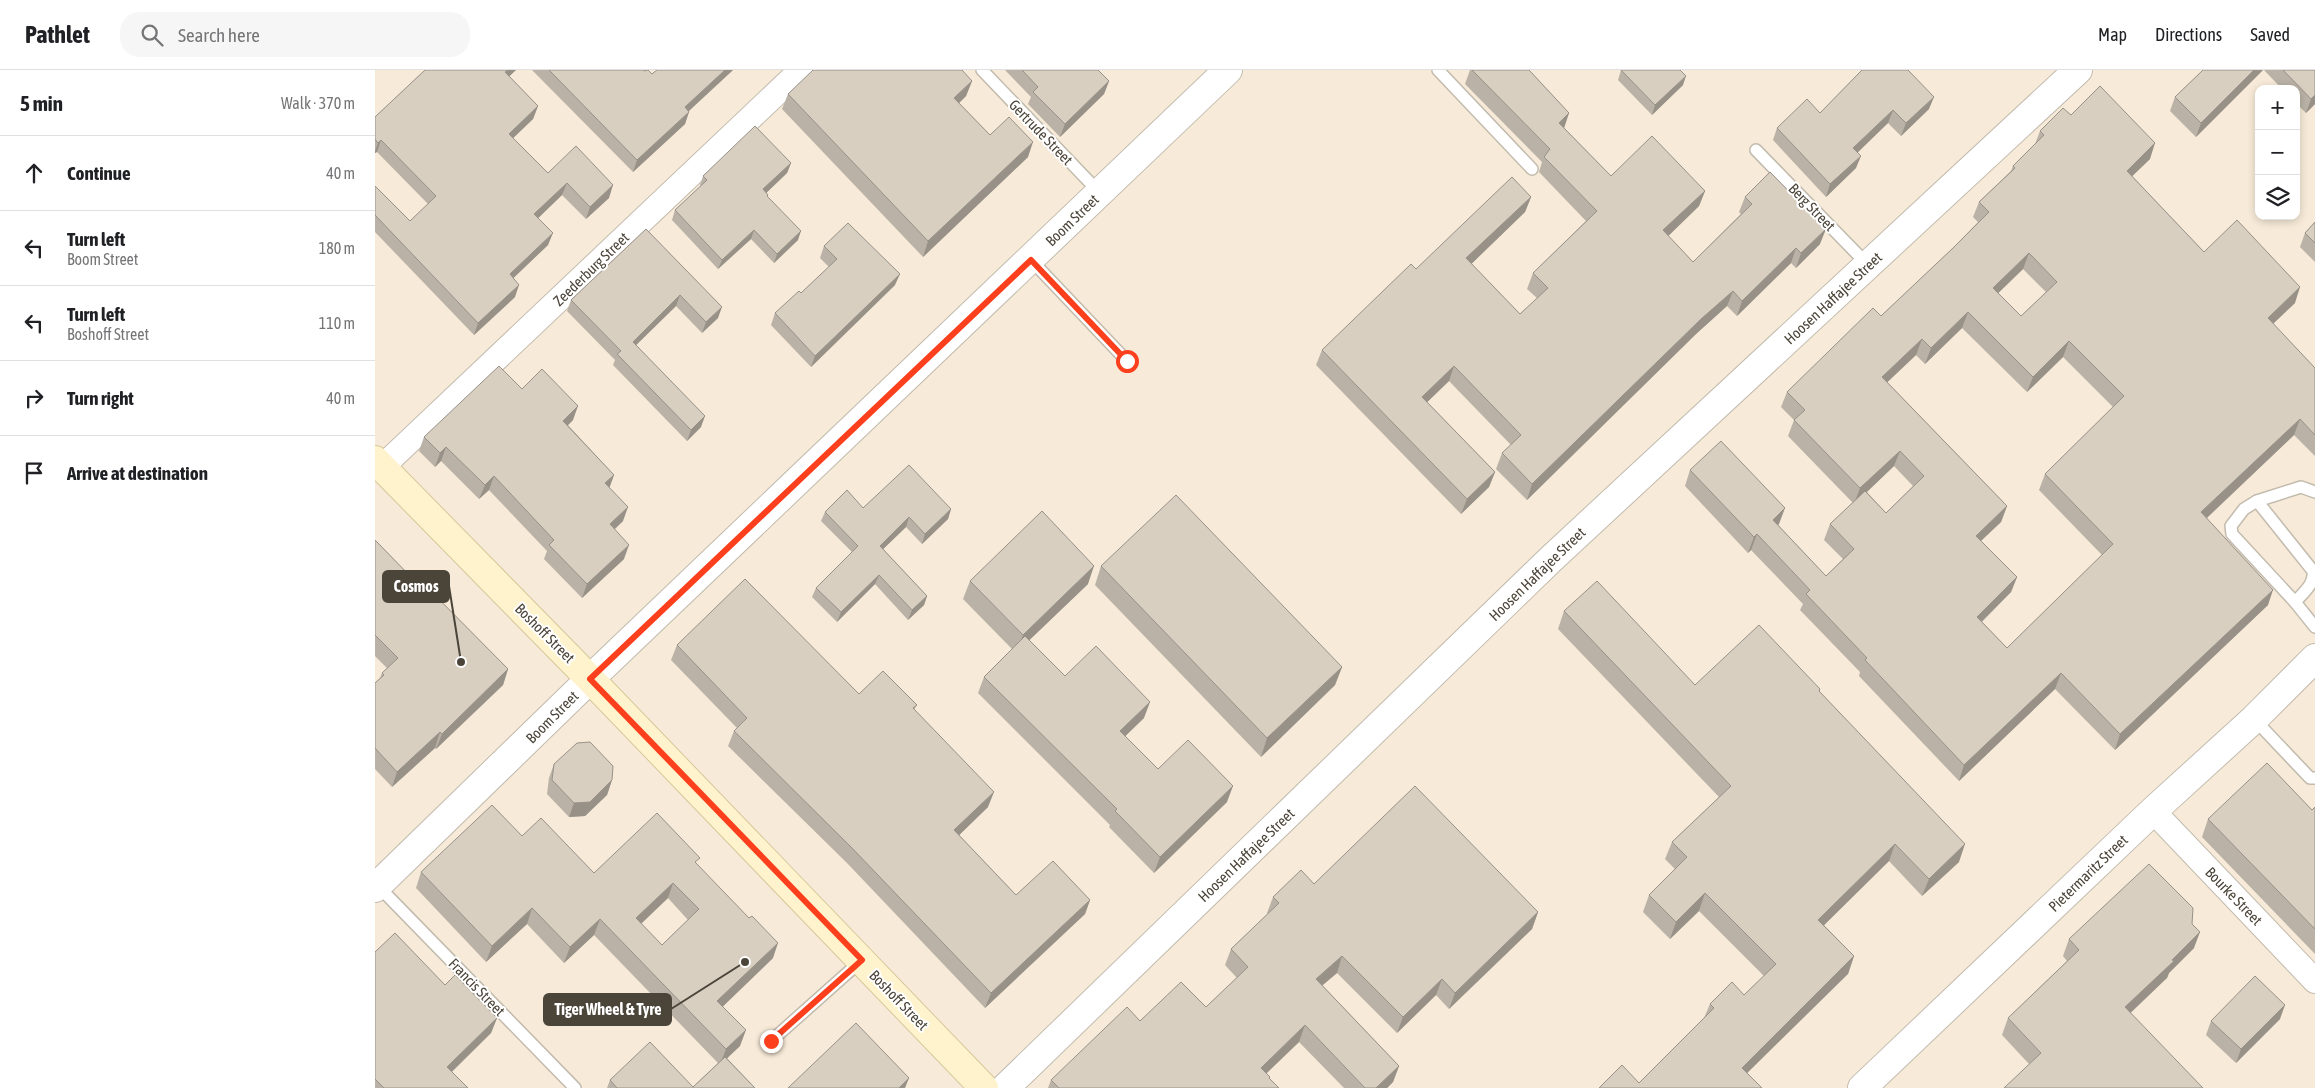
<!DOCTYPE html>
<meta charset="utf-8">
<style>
:root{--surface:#fff;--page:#f6f6f6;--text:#202124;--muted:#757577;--line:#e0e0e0}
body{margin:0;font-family:"Asap Condensed",sans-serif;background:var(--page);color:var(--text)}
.controls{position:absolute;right:15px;top:15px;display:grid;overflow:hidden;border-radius:10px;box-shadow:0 2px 8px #0003}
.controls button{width:45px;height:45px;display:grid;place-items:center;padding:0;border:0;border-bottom:1px solid var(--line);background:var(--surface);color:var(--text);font:25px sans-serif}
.stop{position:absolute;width:15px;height:15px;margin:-11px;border:4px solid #fc3f1d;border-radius:50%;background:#fff}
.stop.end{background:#fc3f1d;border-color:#fff;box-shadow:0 1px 5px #0008}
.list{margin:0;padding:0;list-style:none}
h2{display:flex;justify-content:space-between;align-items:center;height:65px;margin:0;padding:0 20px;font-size:21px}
h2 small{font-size:16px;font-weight:400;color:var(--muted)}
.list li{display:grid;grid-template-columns:32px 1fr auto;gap:15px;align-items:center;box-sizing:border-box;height:75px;padding:0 20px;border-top:1px solid var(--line)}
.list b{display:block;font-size:19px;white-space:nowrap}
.list p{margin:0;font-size:16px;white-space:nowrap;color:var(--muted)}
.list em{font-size:16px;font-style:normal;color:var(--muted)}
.icon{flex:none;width:28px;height:28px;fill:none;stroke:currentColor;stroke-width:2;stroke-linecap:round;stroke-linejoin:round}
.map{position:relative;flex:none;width:1940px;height:1018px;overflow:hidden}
header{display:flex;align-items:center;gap:30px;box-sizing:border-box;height:70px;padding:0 25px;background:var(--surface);border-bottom:1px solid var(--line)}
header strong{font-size:24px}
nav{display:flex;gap:28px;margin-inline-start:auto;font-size:18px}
.search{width:350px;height:45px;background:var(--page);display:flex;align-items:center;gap:12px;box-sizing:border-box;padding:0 18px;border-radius:20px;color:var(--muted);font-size:19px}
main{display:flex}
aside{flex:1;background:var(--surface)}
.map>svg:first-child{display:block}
.commercial{fill:#f7ead8;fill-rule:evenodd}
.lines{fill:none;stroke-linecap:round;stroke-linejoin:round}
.service-casing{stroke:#c2bbae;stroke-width:14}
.minor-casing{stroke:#c2bbae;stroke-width:26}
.tertiary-casing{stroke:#c2bbae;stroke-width:30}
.secondary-casing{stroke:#d6c79b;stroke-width:30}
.service{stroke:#fff;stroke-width:11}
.minor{stroke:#fff;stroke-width:24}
.tertiary{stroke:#fff;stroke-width:28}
.secondary{stroke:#fff3cd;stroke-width:28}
.wall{fill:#bab2a6;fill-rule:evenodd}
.shaded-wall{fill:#979187}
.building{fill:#d8cfc1;stroke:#979187;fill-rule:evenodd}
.route{stroke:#fc3f1d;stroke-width:6}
.labels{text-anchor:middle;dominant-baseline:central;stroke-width:4;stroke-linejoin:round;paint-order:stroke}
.street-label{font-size:15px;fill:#4b4439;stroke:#fff}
.leader{fill:none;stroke:#4b4439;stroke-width:2}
.callout-dot{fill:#4b4439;stroke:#fff;stroke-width:2}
.callout{fill:#4b4439;stroke:#4b4439;stroke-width:2}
.callout-label{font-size:16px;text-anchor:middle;font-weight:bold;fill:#fff}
</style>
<header>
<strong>Pathlet</strong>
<div class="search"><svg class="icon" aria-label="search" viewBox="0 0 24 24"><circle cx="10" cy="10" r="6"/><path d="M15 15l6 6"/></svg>Search here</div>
<nav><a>Map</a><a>Directions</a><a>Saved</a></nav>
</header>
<main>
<aside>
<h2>5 min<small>Walk · 370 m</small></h2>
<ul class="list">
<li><svg class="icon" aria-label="ahead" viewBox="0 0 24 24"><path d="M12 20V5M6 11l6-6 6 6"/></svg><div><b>Continue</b></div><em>40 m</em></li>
<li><svg class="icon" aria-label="left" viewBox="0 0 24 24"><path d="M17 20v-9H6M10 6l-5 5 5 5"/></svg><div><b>Turn left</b><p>Boom Street</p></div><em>180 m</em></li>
<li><svg class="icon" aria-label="left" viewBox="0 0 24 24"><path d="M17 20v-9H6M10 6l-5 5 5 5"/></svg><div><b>Turn left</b><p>Boshoff Street</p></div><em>110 m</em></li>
<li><svg class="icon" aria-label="right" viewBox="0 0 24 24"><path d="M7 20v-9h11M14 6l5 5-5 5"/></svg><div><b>Turn right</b></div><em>40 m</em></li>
<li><svg class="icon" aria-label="arrive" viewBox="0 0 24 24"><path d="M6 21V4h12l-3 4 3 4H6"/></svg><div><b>Arrive at destination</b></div></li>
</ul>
</aside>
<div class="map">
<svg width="1940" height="1018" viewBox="0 0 1940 1018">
<rect width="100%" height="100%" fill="#f6f3ec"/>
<path class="commercial" d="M0,0H1940V1018H0ZM1884,19H1921V146H1884Z"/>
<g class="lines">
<g class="service-casing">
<g id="service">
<path d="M607,0L724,122"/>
<path d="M1063,0L1157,99"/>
<path d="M1381,80L1493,195"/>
<path d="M656,190L752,291"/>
<path d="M1940,422L1926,417L1882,431L1938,501C1940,514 1928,523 1920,532L1940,557"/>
<path d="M1882,431L1869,439L1856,456L1857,464L1920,532"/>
<path d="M1879,649L1935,708H1940"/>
<path d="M3,816L200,1018"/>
<path d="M396,971L487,890"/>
</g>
</g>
<g class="minor-casing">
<g id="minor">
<path d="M7,397L426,0"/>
<path d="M1778,741L1940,911"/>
</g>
</g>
<g class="tertiary-casing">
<g id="tertiary">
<path d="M0,818L215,609L853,0"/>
<path d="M630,1018L1176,489L1703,0"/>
<path d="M1487,1018L1778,741L1879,649L1940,588"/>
</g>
</g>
<g class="secondary-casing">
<path id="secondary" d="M0,390L215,609L609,1018"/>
</g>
<use href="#service" class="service"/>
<use href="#minor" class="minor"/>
<use href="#tertiary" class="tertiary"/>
<use href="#secondary" class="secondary"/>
</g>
<g class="wall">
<path d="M50,0H141L134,6L163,36L158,49L138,68L173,103L234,128L211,149L187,125L163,148L173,175L138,208L140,227L99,265L0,162V116L35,151L53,134L2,82L0,83V47Z"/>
<path d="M157,0H268L277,4L282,0H358L314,41L310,54L258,102Z"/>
<path d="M630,0H723L734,11L729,24L685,67L653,34L656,27Z"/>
<path d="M1095,0H1154L1194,43L1189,58L1236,106L1330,121L1324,136L1293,166L1318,192L1366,144L1364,142L1370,127L1445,174L1421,198L1416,193L1362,246L1352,236L1321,264L1152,430L1121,399L1127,383L1136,375L1074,311L1052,332L1120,402L1114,417L1086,444L941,295L947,280L1041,199L1156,127L1150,142L1096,194L1145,244L1162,228L1152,219L1158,203L1211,151L1164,102L1167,92L1090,14Z"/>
<path d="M1246,0L1308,15L1277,45L1243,10Z"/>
<path d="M1487,0L1554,39L1526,66L1513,53L1482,82L1481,98L1451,127L1398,70L1402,58L1445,43Z"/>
<path d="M1828,0H1888L1821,67L1795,41L1800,27Z"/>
<path d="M1889,0H1940V34L1931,43L1921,33V19H1907Z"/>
<path d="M597,11L591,26L584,33L615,65L653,87L548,187L407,39L413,24Z"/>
<path d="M1696,45L1775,89L1757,106L1829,182L1920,233L1898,254L1940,298V386L1919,365L1832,448L1893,535L1740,680L1680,619L1584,711L1484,606L1485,602L1425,540L1428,534L1376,480L1373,483L1310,416L1315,400L1404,454L1403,455L1451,506L1468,489L1449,470L1455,454L1478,433L1413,366L1419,350L1406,337L1412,322L1506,246L1578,178L1603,152L1598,147L1604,132L1636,101L1638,96L1660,74L1665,61ZM1648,199L1671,222L1646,246L1623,223ZM1587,258L1652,322L1688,287L1738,337L1670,404L1664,420L1727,485L1632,578L1607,552L1636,522L1642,507L1606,471L1626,452L1632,436L1512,312L1541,285L1550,294ZM1519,396L1538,416L1511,443L1492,422Z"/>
<path d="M416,93L412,103L391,123L392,126L423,170L399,193L376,169L343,199L297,150L300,140L326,116L325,115L328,106Z"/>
<path d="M1940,152V192L1925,177L1930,163Z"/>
<path d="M271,159L343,248L327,263L301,236L261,275L326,357L312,371L238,295L240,290L192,241L196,230Z"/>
<path d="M449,176L520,215L436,297L396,255L400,243L426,223L454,197L445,188Z"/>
<path d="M147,319L198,350L193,355L239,405L234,417L248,451L240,459L249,489L207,528L169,489L172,481L114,420L104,429L66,391L60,397L44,381L49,367Z"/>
<path d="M488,438L576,439L573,449L547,474L531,457L508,479L552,526L549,535L533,550L500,514L462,552L437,527L441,518L477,482L446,451L450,442Z"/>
<path d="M0,470L38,509L133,599L128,615L61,679L60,678L17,717L0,699V613L5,608L7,603L12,598L0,586Z"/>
<path d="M726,496L967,597L960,615L886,687L720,515Z"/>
<path d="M595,511L713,514L654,570L690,606L769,648L750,666L783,699L852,732L779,803L734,757L735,755L603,623L609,607L637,579L588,529Z"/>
<path d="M1189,541L1320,615L1445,619V622L1584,792L1547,826L1514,791L1449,855L1479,886L1473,904L1264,1013L1329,948L1335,934L1369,925L1389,906L1324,841L1295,869L1268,842L1274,825L1300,799L1290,789L1297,772L1344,727L1183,559Z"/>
<path d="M302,575L484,624L542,635L539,640L613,737L584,765L641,825L715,830L710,844L610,938L472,793L353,676L359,661L362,658L296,590Z"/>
<path d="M179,694L237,710L232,725L210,746L194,747L172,724L174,708Z"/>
<path d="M1940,737V884L1827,767L1833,749L1937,740Z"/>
<path d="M147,766L219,803L322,795L398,888L348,936L365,976L352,988L380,1018H232L235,1010L318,1017L343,993L219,865L189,893L152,854L111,892L41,818L46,802ZM293,828L313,850L287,875L266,854Z"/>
<path d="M939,814L1163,842L1157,859L1074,939L1061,925L1022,963L962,903L947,915L1024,996L1018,1012L1012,1018H969L924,972L892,1003L894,1009L904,1018H673L676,1010L765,951L831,937L862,908L850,895L856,879L893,844L892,843L898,827Z"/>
<path d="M1817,854L1819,878L1794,903L1792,908L1654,994L1627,965L1633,948L1692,891L1688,886L1694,869Z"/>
<path d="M0,882L70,915L122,948L116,963L77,1002L93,1018H0Z"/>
<path d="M1905,949L1861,993L1831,965L1836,951Z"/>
</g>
<g class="shaded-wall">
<path d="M133,0H141L126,14L130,2Z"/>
<path d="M350,0H358L305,49L310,37Z"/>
<path d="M1879,0H1888L1821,67L1826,53Z"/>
<path d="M1311,6L1308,15L1277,45L1280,35Z"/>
<path d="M597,11L591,26L574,43L579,28Z"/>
<path d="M734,11L729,24L685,67L690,54Z"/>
<path d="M1940,25V34L1931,43L1936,29Z"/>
<path d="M1559,27L1554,39L1526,66L1531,53Z"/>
<path d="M163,36L158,49L130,76L134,64Z"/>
<path d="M1518,40L1513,53L1474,91L1478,78Z"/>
<path d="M314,42L310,54L258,102L262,90Z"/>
<path d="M1194,43L1189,58L1184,53Z"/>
<path d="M6,70L2,82L0,83V81L3,73Z"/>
<path d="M658,72L653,87L548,187L553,171Z"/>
<path d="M1780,73L1775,89L1746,117L1752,101Z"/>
<path d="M1486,86L1481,98L1451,127L1455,114Z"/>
<path d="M416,93L412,103L385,129L388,119Z"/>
<path d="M192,113L187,125L155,156L159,144Z"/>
<path d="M238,115L234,128L211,149L215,137Z"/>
<path d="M1330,121L1324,136L1283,176L1288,160Z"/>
<path d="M1156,127L1150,142L1086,204L1091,188Z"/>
<path d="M1451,159L1445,174L1421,198L1426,183Z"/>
<path d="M379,160L376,169L343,199L347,190Z"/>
<path d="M426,161L423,170L399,193L402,184Z"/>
<path d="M178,163L173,175L130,216L135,204Z"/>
<path d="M1421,178L1416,193L1362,246L1367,231Z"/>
<path d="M1654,183L1648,199L1612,234L1618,218Z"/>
<path d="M525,204L520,215L436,297L440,286Z"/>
<path d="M144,215L140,227L99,265L103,253Z"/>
<path d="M1925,217L1920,233L1887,264L1893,248Z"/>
<path d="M1358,221L1352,236L1321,264L1152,430L1157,414L1326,249Z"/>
<path d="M305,225L301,236L254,282L258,272Z"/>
<path d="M347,237L343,248L327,263L331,252Z"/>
<path d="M1593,242L1587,258L1550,294L1556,278Z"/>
<path d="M1547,269L1541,285L1501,323L1507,307Z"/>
<path d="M1694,271L1688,287L1652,322L1658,307Z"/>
<path d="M1079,296L1074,311L1042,342L1047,327Z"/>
<path d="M203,336L198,350L183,365L188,351Z"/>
<path d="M330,346L326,357L312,371L316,360Z"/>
<path d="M1925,349L1919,365L1821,458L1826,442Z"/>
<path d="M71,377L66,391L60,397L65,383Z"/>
<path d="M1525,381L1519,396L1479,434L1485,418Z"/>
<path d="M1120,402L1114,417L1086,444L1092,429Z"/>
<path d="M239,405L234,419L230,413Z"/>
<path d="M119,406L114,420L104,429L110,415Z"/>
<path d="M1632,436L1626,452L1595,481L1601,466Z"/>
<path d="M253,437L248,451L230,468L235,454Z"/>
<path d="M1410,438L1404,454L1392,465L1398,450Z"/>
<path d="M576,439L573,449L547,474L550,464Z"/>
<path d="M534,447L531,457L501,486L505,476Z"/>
<path d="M1382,464L1376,480L1373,483L1379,467Z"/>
<path d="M254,475L249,489L207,528L212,514Z"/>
<path d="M719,496L713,514L641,583L648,565Z"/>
<path d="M504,505L500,514L462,552L466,542Z"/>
<path d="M1642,507L1636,522L1596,562L1602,547Z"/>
<path d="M1898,520L1893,535L1740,680L1745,664Z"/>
<path d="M552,526L549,535L533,550L537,540Z"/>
<path d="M967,597L960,615L886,687L892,668Z"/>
<path d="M133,599L128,615L61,679L67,664Z"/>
<path d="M1686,603L1680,619L1584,711L1589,695Z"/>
<path d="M775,632L769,648L739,677L745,661Z"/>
<path d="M65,662L60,678L17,717L22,702Z"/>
<path d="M237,710L232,725L210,746L194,747L199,733Z"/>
<path d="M858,716L852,732L779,803L785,787Z"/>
<path d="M619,722L613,737L574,775L579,760Z"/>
<path d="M1520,774L1514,791L1437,867L1443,850Z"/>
<path d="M1590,774L1584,792L1547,826L1554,809Z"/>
<path d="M298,813L293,828L255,864L261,848Z"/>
<path d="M1330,823L1324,841L1295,869L1301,852Z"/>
<path d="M715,830L710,844L610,938L616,923Z"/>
<path d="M157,838L152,854L111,892L117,876Z"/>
<path d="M1163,842L1157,859L1074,939L1080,923Z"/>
<path d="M225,849L219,865L189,893L195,877Z"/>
<path d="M1825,862L1819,878L1794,903L1792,908L1744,954L1750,937Z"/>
<path d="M403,873L398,888L337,947L342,931Z"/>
<path d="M967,886L962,903L935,926L941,909Z"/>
<path d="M1479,886L1473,904L1360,1015L1367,998Z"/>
<path d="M1067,909L1061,925L1022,963L1028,947Z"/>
<path d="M1910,935L1905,949L1861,993L1866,979Z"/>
<path d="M122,948L116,963L66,1012L72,997Z"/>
<path d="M930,955L924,972L880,1014L886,998Z"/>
<path d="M371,960L365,976L345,995L351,979Z"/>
<path d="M1024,996L1018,1012L1012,1018H1001Z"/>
<path d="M534,1008L530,1018H524Z"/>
</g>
<g class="building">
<path d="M50,0H133L130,2L163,36L134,64L173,103L201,76L238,115L215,137L192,113L159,144L178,163L135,204L144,215L103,253L0,145V116L35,151L61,126L6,70L3,73L0,69V47Z"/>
<path d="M174,0H268L269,1L273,0L277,4L282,0H350L310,37L314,42L262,90Z"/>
<path d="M438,0H587L597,11L579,28L615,65L634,47L658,72L553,171L413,24Z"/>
<path d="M647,0H723L734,11L690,54L658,22L663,17Z"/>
<path d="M1097,0H1154L1194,43L1184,53L1236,106L1277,66L1330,121L1288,160L1318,192L1377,134L1370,127L1395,102L1451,159L1426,183L1421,178L1367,231L1358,221L1326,249L1157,414L1127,383L1146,365L1079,296L1047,327L1120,402L1092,429L947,280L1036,194L1041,199L1137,107L1156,127L1091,188L1145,244L1173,218L1158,203L1222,141L1169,87L1175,79Z"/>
<path d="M1246,0H1305L1311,6L1280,35Z"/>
<path d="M1487,0H1533L1559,27L1531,53L1518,40L1478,78L1486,86L1455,114L1402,58L1432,29L1445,43Z"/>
<path d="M1828,0H1879L1826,53L1800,27Z"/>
<path d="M1908,0H1940V25L1936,29Z"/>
<path d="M1725,16L1780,73L1752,101L1829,182L1862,150L1925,217L1893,248L1940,298V365L1925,349L1826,442L1898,520L1745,664L1686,603L1589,695L1490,590L1492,588L1431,524L1435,520L1382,464L1379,467L1315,400L1346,371L1410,438L1398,450L1451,506L1479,479L1455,454L1490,421L1511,443L1549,406L1525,381L1485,418L1419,350L1430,340L1412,322L1498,238L1506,246L1578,178L1614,142L1604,132L1640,98L1638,96L1669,65L1665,61L1688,38L1696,45ZM1654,183L1682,212L1646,246L1618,218ZM1593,242L1658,307L1694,271L1749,326L1670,404L1738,474L1632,578L1602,547L1642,507L1601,466L1632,436L1507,307L1547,269L1556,278Z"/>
<path d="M380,56L416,93L388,119L393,125L392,126L426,161L402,184L379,160L347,190L300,140L332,110L328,106Z"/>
<path d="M1940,152V173L1930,163Z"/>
<path d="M473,153L525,204L440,286L400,243L424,221L426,223L462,189L449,176Z"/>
<path d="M271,159L347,237L331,252L305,225L258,272L330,346L316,360L242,284L246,281L196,230Z"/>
<path d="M124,296L147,319L167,299L203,336L188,351L239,405L230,413L253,437L235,454L254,475L212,514L174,475L179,470L119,406L110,415L71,377L65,383L49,367Z"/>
<path d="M534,395L576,439L550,464L534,447L505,476L552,526L537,540L504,505L466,542L441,518L483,476L450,442L472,420L488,438Z"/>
<path d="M801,425L967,597L892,668L726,496Z"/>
<path d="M667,441L719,496L648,565L595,511Z"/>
<path d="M0,470L38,509L41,506L133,599L67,664L65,662L22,702L0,678V613L9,605L7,603L23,588L0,565Z"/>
<path d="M370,509L484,624L508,601L542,635L538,638L619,722L579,760L641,825L678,791L715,830L616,923L477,778L359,661L372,648L302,575Z"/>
<path d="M1222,511L1320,615L1384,555L1445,619L1444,621L1590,774L1554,809L1520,774L1443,850L1479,886L1367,998L1387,1018H1224L1247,995L1264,1013L1339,938L1335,934L1357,912L1369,925L1401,894L1330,823L1301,852L1274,825L1312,787L1297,772L1356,716L1189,541Z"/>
<path d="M650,566L690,606L721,576L775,632L745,661L783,699L813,670L858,716L785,787L740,741L742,739L609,607Z"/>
<path d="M215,672L238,696L237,710L215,732L199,733L177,710L179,694L202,673Z"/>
<path d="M1892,693L1937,740L1940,737V859L1833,749Z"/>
<path d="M1040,716L1163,842L1080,923L1067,909L1028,947L967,886L941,909L1024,996L1001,1018H990L930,955L886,998L895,1007L894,1008L904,1018H684L676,1010L752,937L765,951L806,912L831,937L873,897L856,879L904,833L898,827L926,800L939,814Z"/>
<path d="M117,735L147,766L166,748L219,803L282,743L325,788L320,792L374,848L377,846L403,873L342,931L371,960L351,979L225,849L195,877L157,838L117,876L46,802ZM298,813L324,839L287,875L261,848Z"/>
<path d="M1774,794L1818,838L1817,854L1825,862L1797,890L1799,891L1750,937L1828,1018H1629L1666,983L1633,948L1704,880L1694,869Z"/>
<path d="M20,863L70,915L80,905L122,948L72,997L93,1018H9L0,1009V882Z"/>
<path d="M1880,906L1910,935L1866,979L1836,951Z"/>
<path d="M481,953L534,1008L524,1018H413Z"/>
<path d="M275,972L318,1017L350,987L380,1018H242L235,1010Z"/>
</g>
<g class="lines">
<path class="route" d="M396,971L487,890L215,609L656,190L752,291"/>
</g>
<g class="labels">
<g class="street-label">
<text transform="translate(666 62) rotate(46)">Gertrude Street</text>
<text transform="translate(1437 137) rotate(46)">Berg Street</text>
<text transform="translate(697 150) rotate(-44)">Boom Street</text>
<text transform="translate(216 199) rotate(-44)">Zeederburg Street</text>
<text transform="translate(1458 228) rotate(-43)">Hoosen Haffajee Street</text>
<text transform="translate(1162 504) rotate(-44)">Hoosen Haffajee Street</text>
<text transform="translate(170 563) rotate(45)">Boshoff Street</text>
<text transform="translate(177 647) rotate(-45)">Boom Street</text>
<text transform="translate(871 785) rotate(-44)">Hoosen Haffajee Street</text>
<text transform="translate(1713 803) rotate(-44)">Pietermaritz Street</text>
<text transform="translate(1859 826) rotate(46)">Bourke Street</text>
<text transform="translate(102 917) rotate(46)">Francis Street</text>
<text transform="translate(524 930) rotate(46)">Boshoff Street</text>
</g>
</g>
<path class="leader" d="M86 592L74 516M370 892L296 939"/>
<g class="callout-dot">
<circle cx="86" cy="592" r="5"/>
<circle cx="370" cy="892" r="5"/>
</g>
<g class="callout">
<rect x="8" y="501" width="66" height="31" rx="5"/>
<rect x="169" y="924" width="127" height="31" rx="5"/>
</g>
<g class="callout-label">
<text x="41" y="522">Cosmos</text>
<text x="233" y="945">Tiger Wheel &amp; Tyre</text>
</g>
</svg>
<div class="controls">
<button>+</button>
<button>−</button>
<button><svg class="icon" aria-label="layers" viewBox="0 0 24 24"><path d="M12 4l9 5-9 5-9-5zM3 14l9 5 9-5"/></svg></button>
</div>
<div class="stop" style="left:752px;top:291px"></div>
<div class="stop end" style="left:396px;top:971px"></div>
</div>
</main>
